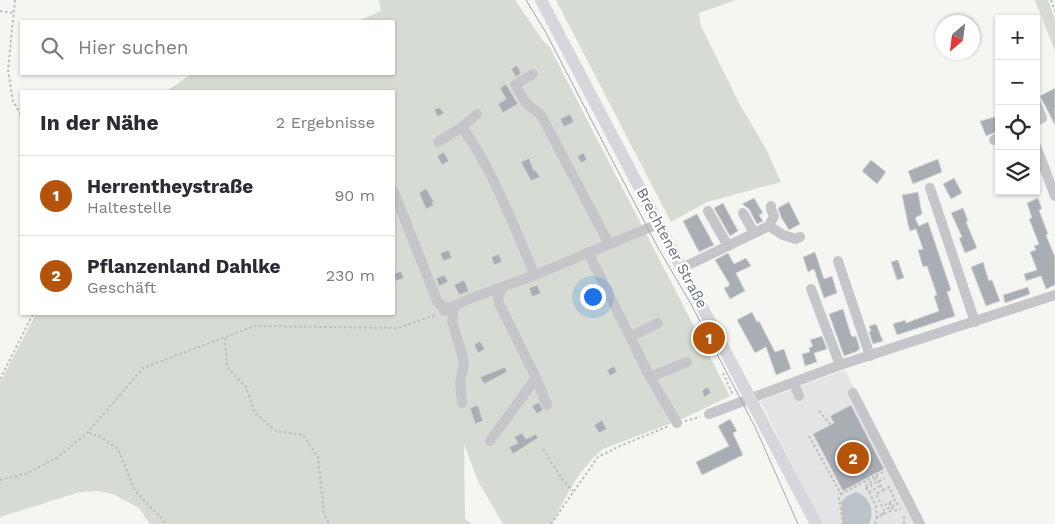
<!DOCTYPE html>
<html lang="de">
<meta charset="utf-8">
<style>
:root{--surface:#fff;--page:#f7f7f7;--text:#2b2b33;--muted:#7c7c81;--line:#e1e1e2;--accent:#b45309}
body{margin:0;font-family:"Work Sans",sans-serif;background:var(--page);color:var(--text)}
.controls{position:absolute;right:15px;top:15px;display:grid;overflow:hidden;border-radius:0px;box-shadow:0 1px 4px #0004}
.controls button{width:45px;height:45px;display:grid;place-items:center;padding:0;border:0;border-bottom:1px solid var(--line);background:var(--surface);color:var(--text);font:25px sans-serif}
.compass{position:absolute;left:935px;top:15px;width:45px;height:45px;border-radius:50%;background:var(--surface);box-shadow:0 1px 4px #0004;rotate:208deg}
.you{position:absolute;left:592px;top:296px;width:18px;height:18px;margin:-12px;border:4px solid #fff;border-radius:50%;background:#1a73e8;box-shadow:0 0 0 8px #1a73e833}
.badge{display:grid;place-items:center;width:32px;height:32px;border-radius:50%;background:var(--accent);color:#fff;font-size:16px;font-weight:700}
.pin{position:absolute;translate:-50% -50%;border:2px solid #fff;box-shadow:0 1px 5px #0006}
.list{margin:0;padding:0;list-style:none}
h2{display:flex;justify-content:space-between;align-items:center;height:65px;margin:0;padding:0 20px;font-size:21px}
h2 small{font-size:16px;font-weight:400;color:var(--muted)}
.list li{display:grid;grid-template-columns:32px 1fr auto;gap:15px;align-items:center;box-sizing:border-box;height:80px;padding:0 20px;border-top:1px solid var(--line)}
.list b{display:block;font-size:19px;white-space:nowrap}
.list p{margin:0;font-size:16px;white-space:nowrap;color:var(--muted)}
.list em{font-size:16px;font-style:normal;color:var(--muted)}
.icon{flex:none;width:28px;height:28px;fill:none;stroke:currentColor;stroke-width:2;stroke-linecap:round;stroke-linejoin:round}
.map{position:relative;flex:none;width:1055px;height:524px;overflow:hidden}
.search{position:absolute;background:var(--surface);box-shadow:0 1px 4px #0004;left:20px;top:20px;width:375px;height:55px;display:flex;align-items:center;gap:12px;box-sizing:border-box;padding:0 18px;border-radius:0px;color:var(--muted);font-size:19px}
.panel{position:absolute;background:var(--surface);box-shadow:0 1px 4px #0004;left:20px;top:90px;width:375px;height:225px;border-radius:0px}
.map>svg:first-child{display:block}
.built{fill:#e3e4e3}
.green{fill:#d6dcd3}
.water{fill:#bbc3c9}
.building{fill:#a8aeb4;stroke:#d6d7d5}
.lines{fill:none;stroke-linecap:round;stroke-linejoin:round}
.path{stroke:#bbbdbf;stroke-width:2;stroke-dasharray:2.5 2.5;stroke-linecap:butt}
.minor{stroke:#c4c6ca;stroke-width:10}
.major{stroke:#d4d8dc;stroke-width:12}
.tram{stroke:#a4a8ae;stroke-width:1}
.labels{text-anchor:middle;dominant-baseline:central;stroke-width:5;stroke-linejoin:round;paint-order:stroke}
.street-label{font-size:15px;fill:#667281;stroke:#fff}
</style>
<div class="map">
<svg width="1055" height="524" viewBox="0 0 1055 524">
<rect width="100%" height="100%" fill="#f5f5f2"/>
<path class="built" d="M845,370L924,524H822L760,401Z"/>
<g class="green">
<path d="M379,0H515L544,42L549,46L730,396L682,419L603,449C580,467 565,498 552,524H503L478,481L464,444L465,519L472,524H150L139,508L115,495L99,491L80,492L0,517V382L33,320L35,314H394V91H167L191,74H394V21H358L381,11Z"/>
<path d="M556,0H736L699,13L701,26L739,103L766,149L781,182L707,202L671,222Z"/>
<path d="M1035,0H1048L1055,19V51Z"/>
</g>
<path class="water" d="M856,492C870,497 875,511 869,524H843L841,502L846,497Z"/>
<g class="building">
<path d="M517,65L521,73L516,77L511,69Z"/>
<path d="M506,84L518,104L503,113L498,104L506,99L500,88Z"/>
<path d="M1055,88V125L1040,96Z"/>
<path d="M437,108H440L444,113L438,117L434,110Z"/>
<path d="M570,114L574,122L564,127L560,119Z"/>
<path d="M999,116V131L986,136L980,121Z"/>
<path d="M444,152L449,161L442,165L437,156Z"/>
<path d="M584,153L587,160L581,163L577,156Z"/>
<path d="M529,158L534,171L536,170L540,177L531,181L521,162Z"/>
<path d="M938,159L942,172L913,184L908,171Z"/>
<path d="M871,160L886,172L877,184L862,171Z"/>
<path d="M954,178L962,193L951,199L943,184Z"/>
<path d="M426,188L434,202L432,203L434,205L426,209L419,193Z"/>
<path d="M918,192L922,214L915,218L919,226L928,222L951,290L947,292L955,316L897,335L893,324L905,320L906,323L939,311L934,296L937,295L927,266L923,267L918,250L923,249L916,229L910,231L908,224L902,195Z"/>
<path d="M754,198L763,213L759,215L763,221L757,224L749,209L742,204Z"/>
<path d="M1038,198L1042,209L1039,210L1048,234L1046,235L1055,257V285L1046,289L1041,276L1026,281L1024,274L1037,270L1030,252L1036,250L1034,246L1039,244L1029,219L1032,218L1027,203Z"/>
<path d="M789,202L800,224L789,230L781,217L778,208Z"/>
<path d="M723,203L738,231L730,236L714,208Z"/>
<path d="M963,208L968,221L966,222L977,248L965,253L959,238L962,237L951,213Z"/>
<path d="M697,214L714,245L699,252L683,221Z"/>
<path d="M449,250L452,258L443,261L440,253Z"/>
<path d="M815,252L824,279L832,276L837,293L824,298L814,269L808,272L803,257Z"/>
<path d="M728,253L734,264L746,258L751,266L736,273L745,291L730,299L724,288L729,286V283L715,260Z"/>
<path d="M499,254L502,262L494,265L491,257Z"/>
<path d="M898,260L904,278L897,280L891,262Z"/>
<path d="M983,262L989,281L992,280L1000,301L986,306L971,267Z"/>
<path d="M401,271L404,278L396,281L394,274Z"/>
<path d="M445,275L448,282L439,286L436,278Z"/>
<path d="M464,280L469,291L459,295L454,285Z"/>
<path d="M537,285L541,293L532,297L529,288Z"/>
<path d="M1028,287L1030,294L1005,303L1003,295Z"/>
<path d="M843,309L851,335L853,337L856,336L860,349L857,350L858,351L844,356L829,314Z"/>
<path d="M752,312L757,322L759,321L775,352L784,349L791,369L776,375L766,347L755,353L737,320Z"/>
<path d="M876,324L883,341L873,344L869,332L871,331L869,326Z"/>
<path d="M822,336L827,349L814,353L817,362L805,366L802,354L810,352L809,348L813,346L810,340Z"/>
<path d="M480,341L485,349L478,353L474,345Z"/>
<path d="M614,366L617,372L610,376L607,370Z"/>
<path d="M505,367L507,372L484,384L480,377Z"/>
<path d="M708,387L711,393L704,397L702,390Z"/>
<path d="M539,402L543,410L537,414L532,406Z"/>
<path d="M478,405L483,421L475,424L470,408Z"/>
<path d="M851,405L884,469L843,491L813,434L834,423L830,416Z"/>
<path d="M730,419L737,431L733,433L743,455L702,475L696,462L729,446L718,426Z"/>
<path d="M602,420L607,429L599,433L594,425Z"/>
<path d="M522,433L526,439L536,434L538,438L513,454L509,447L518,443L514,437Z"/>
</g>
<g class="lines">
<g class="path">
<path d="M15,0L8,70L13,101L21,115"/>
<path d="M1051,0L1055,11"/>
<path d="M0,11L14,13"/>
<path d="M225,338L227,367L246,387L255,413L276,431L303,435L318,457L324,513L329,524"/>
<path d="M723,373L733,395"/>
<path d="M0,379L33,314"/>
<path d="M819,411L831,425"/>
<path d="M685,421L700,417"/>
<path d="M89,433L101,437L118,449L135,491L167,524"/>
<path d="M809,436L841,494L839,498L843,524"/>
<path d="M543,449L562,479L573,491"/>
<path d="M876,476L883,490L876,494L882,506L895,500L889,487L883,490"/>
<path d="M876,479L865,486L866,488L885,478"/>
<path d="M0,480L25,474L57,458L88,432L143,368L255,326L398,328L435,315"/>
<path d="M866,488L869,492L880,486"/>
<path d="M869,492L876,506L877,517"/>
<path d="M841,494L883,472"/>
<path d="M889,503L894,511L901,509"/>
<path d="M883,515L882,511L899,503"/>
<path d="M551,524L598,457L620,446L669,426"/>
<path d="M875,524L877,517L893,510"/>
<path d="M904,524V515"/>
</g>
<g class="minor">
<path d="M533,74L515,85L526,103L541,115L609,244"/>
<path d="M1036,103L1042,118L1036,121"/>
<path d="M462,127L477,114"/>
<path d="M994,140L999,138"/>
<path d="M438,142L462,127C494,172 513,225 535,275"/>
<path d="M1036,146L1055,196"/>
<path d="M930,188L975,322"/>
<path d="M394,192L438,303L449,309"/>
<path d="M708,211L728,246"/>
<path d="M743,213L754,233"/>
<path d="M769,226L774,216L771,209V206"/>
<path d="M588,252L650,377L677,423"/>
<path d="M838,261L870,356"/>
<path d="M682,268L769,226L783,235L796,239L800,237"/>
<path d="M503,287L498,296L499,303L536,378L547,405"/>
<path d="M811,289L840,365"/>
<path d="M454,307L452,321L462,355L464,365L460,383L462,403"/>
<path d="M444,311L469,299L535,275L658,224"/>
<path d="M630,337L658,323"/>
<path d="M650,377L687,362"/>
<path d="M794,383L799,396"/>
<path d="M853,393L920,524"/>
<path d="M709,414L840,365L1055,295"/>
<path d="M490,441L536,378"/>
</g>
<path class="major" d="M541,0L816,524"/>
<path class="tram" d="M526,0L545,31L657,246L691,304L756,429L798,524"/>
</g>
<g class="labels">
<g class="street-label">
<text transform="translate(672 248) rotate(62)">Brechtener Straße</text>
</g>
</g>
</svg>
<div class="controls">
<button>+</button>
<button>−</button>
<button><svg class="icon" aria-label="locate" viewBox="0 0 24 24"><circle cx="12" cy="12" r="6"/><path d="M12 2v4M12 18v4M2 12h4M18 12h4"/></svg></button>
<button><svg class="icon" aria-label="layers" viewBox="0 0 24 24"><path d="M12 4l9 5-9 5-9-5zM3 14l9 5 9-5"/></svg></button>
</div>
<svg class="compass" viewBox="-18 -18 36 36"><path d="M0-13l5 13h-10z" fill="#e53935"/><path d="M0 13l5-13h-10z" fill="#7c7c81"/></svg>
<div class="you"></div>
<div class="pin badge" style="left:709px;top:338px">1</div>
<div class="pin badge" style="left:853px;top:458px">2</div>
<div class="search"><svg class="icon" aria-label="search" viewBox="0 0 24 24"><circle cx="10" cy="10" r="6"/><path d="M15 15l6 6"/></svg>Hier suchen</div>
<section class="panel">
<h2>In der Nähe<small>2 Ergebnisse</small></h2>
<ul class="list">
<li><span class="badge">1</span><div><b>Herrentheystraße</b><p>Haltestelle</p></div><em>90 m</em></li>
<li><span class="badge">2</span><div><b>Pflanzenland Dahlke</b><p>Geschäft</p></div><em>230 m</em></li>
</ul>
</section>
</div>
